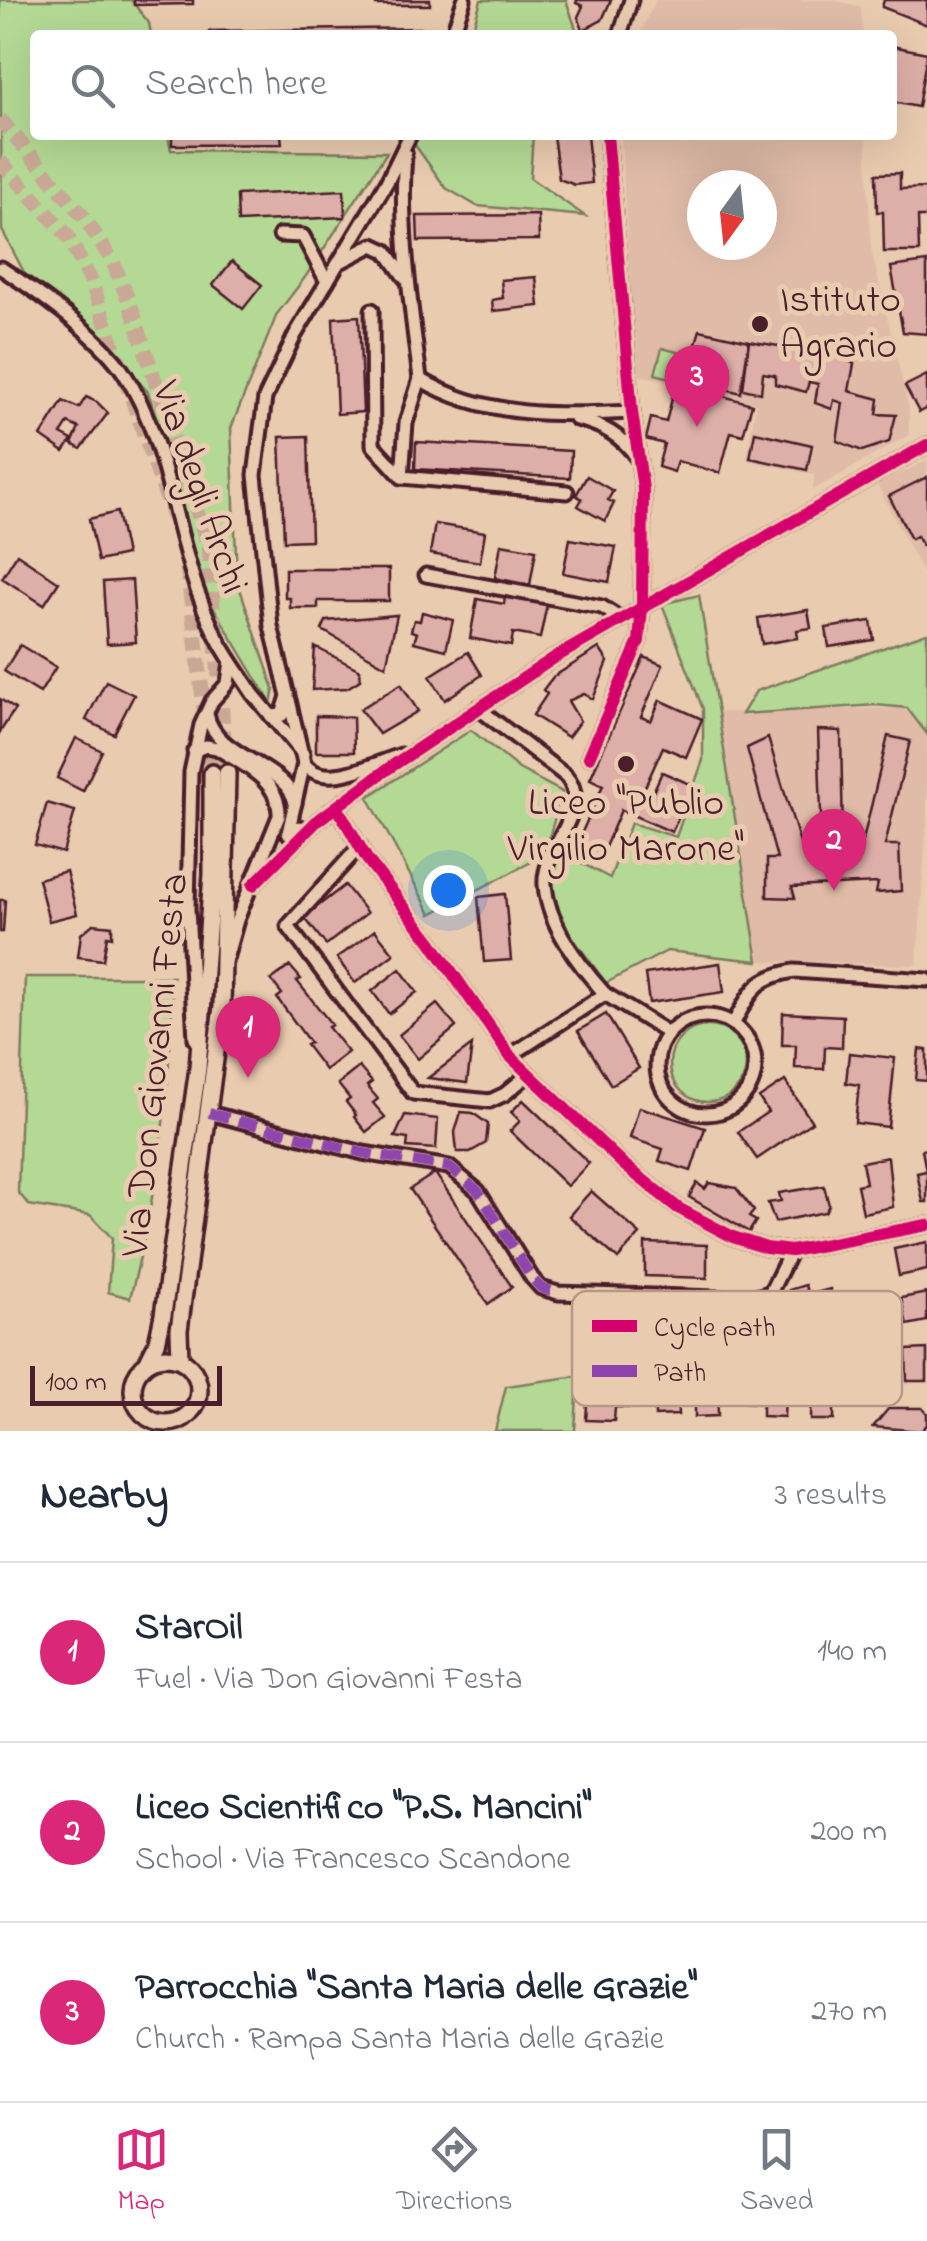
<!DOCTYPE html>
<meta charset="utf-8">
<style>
:root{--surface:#fff;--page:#f6f6f7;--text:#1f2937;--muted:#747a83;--line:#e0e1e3;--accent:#db2777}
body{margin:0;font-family:"Indie Flower",sans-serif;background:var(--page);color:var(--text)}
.compass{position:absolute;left:687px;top:170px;width:90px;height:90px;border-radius:50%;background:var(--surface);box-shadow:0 10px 40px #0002;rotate:195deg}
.scale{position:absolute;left:30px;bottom:25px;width:192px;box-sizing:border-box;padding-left:10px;border:5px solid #4a1f2b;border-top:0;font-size:28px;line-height:35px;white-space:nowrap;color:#4a1f2b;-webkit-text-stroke:8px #e9cbaf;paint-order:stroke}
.you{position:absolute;left:448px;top:890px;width:35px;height:35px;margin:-25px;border:8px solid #fff;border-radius:50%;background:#1a73e8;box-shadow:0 0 0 15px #1a73e833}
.badge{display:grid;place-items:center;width:65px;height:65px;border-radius:50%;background:var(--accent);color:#fff;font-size:32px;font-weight:700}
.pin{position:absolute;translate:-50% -82px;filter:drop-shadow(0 2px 5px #0008)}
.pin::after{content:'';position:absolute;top:52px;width:35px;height:30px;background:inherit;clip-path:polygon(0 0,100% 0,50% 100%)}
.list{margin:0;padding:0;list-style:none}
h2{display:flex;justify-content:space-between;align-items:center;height:130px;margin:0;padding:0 40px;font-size:42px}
h2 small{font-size:32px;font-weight:400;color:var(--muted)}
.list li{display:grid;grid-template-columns:65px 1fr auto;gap:30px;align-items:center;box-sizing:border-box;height:180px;padding:0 40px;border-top:2px solid var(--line)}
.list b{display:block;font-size:38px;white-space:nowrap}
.list p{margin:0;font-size:32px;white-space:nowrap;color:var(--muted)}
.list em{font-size:32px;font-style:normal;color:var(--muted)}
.icon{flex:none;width:55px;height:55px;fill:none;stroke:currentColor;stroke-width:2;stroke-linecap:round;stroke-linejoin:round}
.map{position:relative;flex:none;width:927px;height:1431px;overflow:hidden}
.search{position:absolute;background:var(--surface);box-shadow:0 10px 40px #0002;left:30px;right:30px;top:30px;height:110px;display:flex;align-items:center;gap:25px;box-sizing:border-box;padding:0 35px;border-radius:10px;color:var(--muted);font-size:38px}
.sheet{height:670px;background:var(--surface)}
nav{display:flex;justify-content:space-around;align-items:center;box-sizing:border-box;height:140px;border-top:2px solid var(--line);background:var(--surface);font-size:28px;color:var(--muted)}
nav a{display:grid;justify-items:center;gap:5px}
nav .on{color:var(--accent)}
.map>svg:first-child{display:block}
.built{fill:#e0bca8;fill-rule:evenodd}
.green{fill:#b4d994;stroke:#7f7c60;stroke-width:2.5}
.building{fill:#deafa8;stroke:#4a1f2b;stroke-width:2.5}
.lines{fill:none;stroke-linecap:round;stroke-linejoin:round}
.secondary-tunnel{stroke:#c9a995;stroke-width:15;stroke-dasharray:15 8;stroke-linecap:butt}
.minor-casing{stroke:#4a1f2b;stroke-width:19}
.secondary-casing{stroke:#4a1f2b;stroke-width:22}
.minor{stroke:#e9cbaf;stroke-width:11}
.secondary{stroke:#e9cbaf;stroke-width:15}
.quiet{stroke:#8e44ad;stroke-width:10;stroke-dasharray:20 10;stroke-linecap:butt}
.cycleway-casing{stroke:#e9cbaf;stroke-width:19}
.cycleway{stroke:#d6006c;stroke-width:12}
.poi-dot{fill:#4a1f2b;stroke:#e9cbaf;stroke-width:4}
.labels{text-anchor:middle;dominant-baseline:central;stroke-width:10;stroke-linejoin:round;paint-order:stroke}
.poi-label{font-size:40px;fill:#4a1f2b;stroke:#e9cbaf;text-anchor:start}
.street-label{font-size:40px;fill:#4a1f2b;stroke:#e9cbaf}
.key{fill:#e9cbaf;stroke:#b99787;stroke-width:2.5}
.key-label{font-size:28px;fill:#4a1f2b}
</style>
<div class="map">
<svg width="927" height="1431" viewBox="0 0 927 1431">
<rect width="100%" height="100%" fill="#e9cbaf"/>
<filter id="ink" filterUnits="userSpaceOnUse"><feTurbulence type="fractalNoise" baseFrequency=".01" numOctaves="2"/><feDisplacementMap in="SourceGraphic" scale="20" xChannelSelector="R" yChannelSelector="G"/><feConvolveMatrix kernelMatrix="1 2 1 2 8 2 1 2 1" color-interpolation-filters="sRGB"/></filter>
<g filter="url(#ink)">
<g class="built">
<path d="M656,0H833L861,7L862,35H639Z"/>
<path d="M621,135H866L871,249L909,409V435L813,490L814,475L747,460L756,403L635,374ZM702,185H762V245H702Z"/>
<path d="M927,461V582L877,484Z"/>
<path d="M908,708L927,734V821L917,965L758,961L716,712Z"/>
</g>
<g class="green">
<path d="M0,0H131L149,23L151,35H35V135H168L171,150L387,152L306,276L277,314L231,428L237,580L274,689L271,703L203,590L176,478L148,392L103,343L26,276L2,230Z"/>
<path d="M481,0H566L578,35H471Z"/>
<path d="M415,135H533L530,178L585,216L477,206L446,188L412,141Z"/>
<path d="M662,348L720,363L713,389L655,374Z"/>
<path d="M699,595L758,961L667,951L606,983L570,934L537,859L431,914L368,797L471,730L519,769L562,792L547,845L610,878L631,823L676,837L703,760V709L662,604Z"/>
<path d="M927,633V734L907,708L876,705L742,714L756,691Z"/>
<path d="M25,977H173C171,1086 158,1192 130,1298L108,1292L112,1238L90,1215L29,1205L18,1192Z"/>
<circle cx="708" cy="1064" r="38"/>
<path d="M578,1376L575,1431H495L506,1386Z"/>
</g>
<g class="building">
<path d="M134,0H193V4L134,5Z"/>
<rect x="376" y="0" width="54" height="5"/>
<path d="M577,0H611L602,20L583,30L578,17L583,6L576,3Z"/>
<path d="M884,0H927V25L882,7Z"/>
<path d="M425,28V35H209V31Z"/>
<path d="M892,46L927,53L918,107L892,102Z"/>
<path d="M172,135H281L282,144L172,145Z"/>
<path d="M553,135H587L592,183L575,185L559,179Z"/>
<path d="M900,173V189L927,188V217H918L919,252H884L883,212H877L876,174Z"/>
<path d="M344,190L345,217L238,222L237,195Z"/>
<path d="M538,215L539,240L418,241L417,216Z"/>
<path d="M232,261L262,285L243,309L213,285Z"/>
<path d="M927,262V334L903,332L891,267Z"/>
<path d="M536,277L539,306L493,311L492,300L503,298L501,280Z"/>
<path d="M359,316L363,412L337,414L333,318Z"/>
<path d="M700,330L749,341L741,393L726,389L730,365L693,353Z"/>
<path d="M749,341L842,357L854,364L849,391L879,399L877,414L896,415L889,442L862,451L837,441L843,403L834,400L832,409L815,403L818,384L809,382L806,392L775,384V375L763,373L761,393L743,389Z"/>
<path d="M927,375V408L919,412L905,386Z"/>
<path d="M676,383L752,404L743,435L731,432L720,473L677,461L674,472L658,467L664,444L646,439L651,418L666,422Z"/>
<path d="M86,397L97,402L108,413L81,449L72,444L79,428L68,423L61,434L72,440L64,452L41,436L63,401L79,408Z"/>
<path d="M755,432L812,445L807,470L750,458Z"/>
<path d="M308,436L311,540L284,541L280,437Z"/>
<path d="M416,442L571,451L570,478L415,469Z"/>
<path d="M587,476L613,491L608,500L614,503L605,521L578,506L582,499L576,495Z"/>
<path d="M927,477V553L917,536L911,539L889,496Z"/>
<path d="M117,512L126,555L98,561L89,519Z"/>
<path d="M435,524L485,532L480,562L430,554Z"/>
<path d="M570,539L616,547L609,582L563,573Z"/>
<path d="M501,544L536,550L530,585L495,578Z"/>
<path d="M17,554L59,582L44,605L2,578Z"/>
<path d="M285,569H389V601H318V608H290V598H285Z"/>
<path d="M132,580L136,642L107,644L103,582Z"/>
<path d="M505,597L547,604L540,638L513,633L511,646L470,638L477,599L504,604Z"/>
<path d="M808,610L811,628L797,630L798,638L762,644L758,618Z"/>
<path d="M422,612L453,620L446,650L414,642L417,633L411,631L414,620L420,621Z"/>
<path d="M397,615L386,666L322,630L326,621Z"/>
<path d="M871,621L874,640L829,647L826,628Z"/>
<path d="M20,645L56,667L40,693L4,671Z"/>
<path d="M315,647L360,670V680L347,688L312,690Z"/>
<path d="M599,648L608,662L593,699L584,694L568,701L580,721L568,737L533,715L547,694L543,690L553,677Z"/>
<path d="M468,652L482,675L445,700L430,676Z"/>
<path d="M644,657L663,665L641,717L651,721L660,700L702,719L686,757L663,747L640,798L649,801L662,772L692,785L672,832L621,810L599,861L574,850L603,785L590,779Z"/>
<path d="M106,681L134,695L114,734L86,720Z"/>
<path d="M401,684L418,711L379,734L360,709Z"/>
<path d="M0,699L15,709L0,732Z"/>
<path d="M316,716L353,717L354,752H316Z"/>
<path d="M818,730L841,731L843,840H863L888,736L910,741L885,845H899L901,891L876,893L878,883L792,887L795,898L767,897V859H777L747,748L768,738L800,843L822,840Z"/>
<path d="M76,738L102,751L83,791L57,778Z"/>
<path d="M47,803L75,811L63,853L35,845Z"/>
<path d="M66,871L77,914L49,921L38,879Z"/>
<path d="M345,885L367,913L326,945L304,917Z"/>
<path d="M505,894L511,960L484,962L478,897Z"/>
<path d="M0,900H5L3,932H0Z"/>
<path d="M93,924L112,926V937L107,936L103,960L78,957L81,934Z"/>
<path d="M375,930L394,954L355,983L337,958Z"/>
<path d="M720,963L724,992L649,1003L645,974Z"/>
<path d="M290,966L301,979L297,981L332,1025L328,1027L348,1052L325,1070L306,1045L310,1043L277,998L282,994L271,980Z"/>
<path d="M400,969L417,992L389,1014L372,991Z"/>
<path d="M437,1004L456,1027L418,1059L399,1035Z"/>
<path d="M783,1013L843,1016L842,1048L825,1047L824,1069L795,1068L796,1045H782Z"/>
<path d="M606,1014L639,1068L611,1085L578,1031Z"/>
<path d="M472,1045L467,1083L428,1078Z"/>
<path d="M919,1049L927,1050V1081L916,1080Z"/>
<path d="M849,1053L895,1058L888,1127L855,1123L859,1085L846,1083Z"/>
<path d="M359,1067L372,1082L367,1086L378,1099L373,1103L385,1117L366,1132L354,1117L356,1115L346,1102L350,1099L338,1084Z"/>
<path d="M785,1081L812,1122L757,1159L738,1132L768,1112L759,1098Z"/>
<path d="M523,1100L589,1163L567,1186L510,1131L520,1121L511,1112Z"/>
<path d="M639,1107L705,1128L691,1171L659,1161L663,1149L630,1138Z"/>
<path d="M461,1112L473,1113L488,1124L486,1143L470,1152H457L455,1132Z"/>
<path d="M405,1115L438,1119L436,1149L407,1147L408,1139L395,1137Z"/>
<path d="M927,1149V1202H923L917,1173L926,1171L922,1150Z"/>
<path d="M888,1157L893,1207L863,1213L857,1185L866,1183L862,1162Z"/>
<path d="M435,1173L512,1287L488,1304L410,1189Z"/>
<path d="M697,1183L705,1189L709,1183L736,1188L754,1211L749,1217L756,1221L749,1232L689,1197Z"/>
<path d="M824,1186L829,1205L825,1212L775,1222L768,1203L781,1201L779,1193Z"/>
<path d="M591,1191L640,1234L618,1259L569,1216Z"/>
<path d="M927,1242V1270L899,1276L894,1249Z"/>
<path d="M645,1243L707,1245V1278L645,1276Z"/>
<path d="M805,1285L808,1295L830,1289L837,1314L858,1308L867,1341L845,1347L841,1336L822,1341L814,1315L797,1319L789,1290Z"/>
<path d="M927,1293V1321L907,1325L901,1298Z"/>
<path d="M927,1349V1381H907L906,1350Z"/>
<path d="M717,1375L718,1416L695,1417V1376Z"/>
<path d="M748,1375L786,1377L784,1417L762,1416V1403L746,1402Z"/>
<path d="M677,1378L678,1415L655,1416L654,1379Z"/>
<path d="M812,1378L834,1379V1420H811Z"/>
<path d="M609,1382L636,1383L635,1408L615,1407L614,1421L586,1420L588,1389L608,1390Z"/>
<path d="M889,1408H922L927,1413V1425L921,1431L873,1427Z"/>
</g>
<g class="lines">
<g class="secondary-tunnel">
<path d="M0,119L83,216L113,262L132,309L208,546L227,773"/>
<path d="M0,161L67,235L91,281L173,517"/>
<path d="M187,567L212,773"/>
</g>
<g class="minor-casing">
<g id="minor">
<path d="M452,35L464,0"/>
<path d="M620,35L631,0"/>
<path d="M405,153C399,228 411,305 420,379C485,418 559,416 632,412"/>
<path d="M280,235L303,236L327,282"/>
<path d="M342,261L373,245L386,251L405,278"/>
<path d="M1,268C39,293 99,335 124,373C179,456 173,575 231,661"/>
<path d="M372,310L373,445L402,477"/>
<path d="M420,379L406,423L402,477L567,492"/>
<path d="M576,419C603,425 622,436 638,459"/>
<path d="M426,575L602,607L621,619"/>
<path d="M289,700L304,763L288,833L300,827"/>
<path d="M478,708L566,776C594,809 542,847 545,885C548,925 579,965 605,994"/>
<path d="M207,714C215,758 287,764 295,803"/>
<path d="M271,716L282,715L288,696L271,626L255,475L265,398L295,335L387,182L410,135"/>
<path d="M194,751L206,746L217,748C242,764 281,781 279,816L237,920L226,959"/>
<path d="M589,757L639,641L642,607L643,489L632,412L607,135"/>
<path d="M304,763C323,791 375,763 401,755"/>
<path d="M337,807L367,859L431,942L510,1056L623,1164L678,1208L733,1237L766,1248L791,1251L927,1225"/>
<path d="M360,846L288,926L413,1093L490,1101L505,1094L529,1074"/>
<path d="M253,885L317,821L389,768L554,658L927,445"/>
<circle cx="706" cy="1065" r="49"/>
<path d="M733,1024C752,991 754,978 794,971L927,980"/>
<path d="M195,1039L188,909L191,772L201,725L212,701L228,683L231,661L253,694L303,754"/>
<path d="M510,1056L605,994L668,1033"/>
<path d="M209,1113L363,1153L449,1167L478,1191L532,1278L541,1288L558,1293L749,1299L770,1293L791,1251"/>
</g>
</g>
<g class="secondary-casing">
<g id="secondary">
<circle cx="166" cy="1390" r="33"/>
<path d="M180,1359L179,1330L222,1007L227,773"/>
<path d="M148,1361L157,1343L163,1315L198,1068L212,874V773"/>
</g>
</g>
<use href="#minor" class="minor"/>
<use href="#secondary" class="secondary"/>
<path class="quiet" d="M209,1113L363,1153L449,1167L478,1191L532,1278L541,1288L558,1293"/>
<g class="cycleway-casing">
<g id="cycleway">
<path d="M589,757L639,641L642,607L643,489L632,412L607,135"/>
<path d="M337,807L367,859L431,942L510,1056L623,1164L678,1208L733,1237L766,1248L791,1251L927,1225"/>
<path d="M253,885L317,821L389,768L554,658L927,445"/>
</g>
</g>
<use href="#cycleway" class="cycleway"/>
</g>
</g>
<g class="poi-dot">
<circle cx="760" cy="324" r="10"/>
<circle cx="626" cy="764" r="10"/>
</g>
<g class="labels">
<g class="poi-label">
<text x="780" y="301">Istituto<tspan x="780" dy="46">Agrario</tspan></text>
<text x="626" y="804" text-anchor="middle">Liceo "Publio<tspan x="626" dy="46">Virgilio Marone"</tspan></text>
</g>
<g class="street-label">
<text transform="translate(198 488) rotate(71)">Via degli Archi</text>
<text transform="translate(157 1065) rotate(-84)">Via Don Giovanni Festa</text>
</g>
</g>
<rect x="572" y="1291" width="330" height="115" rx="15" class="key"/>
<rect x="592" y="1320" width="45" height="12" fill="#d6006c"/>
<rect x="592" y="1365" width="45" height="12" fill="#8e44ad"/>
<g class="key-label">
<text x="654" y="1336">Cycle path</text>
<text x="654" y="1381">Path</text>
</g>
</svg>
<svg class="compass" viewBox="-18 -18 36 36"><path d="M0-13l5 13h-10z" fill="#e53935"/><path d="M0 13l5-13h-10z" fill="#747a83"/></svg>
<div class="scale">100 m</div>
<div class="you"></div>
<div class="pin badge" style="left:248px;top:1078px">1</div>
<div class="pin badge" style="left:834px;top:891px">2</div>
<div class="pin badge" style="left:697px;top:427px">3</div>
<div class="search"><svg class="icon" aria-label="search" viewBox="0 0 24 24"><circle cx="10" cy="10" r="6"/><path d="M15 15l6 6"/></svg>Search here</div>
</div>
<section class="sheet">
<h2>Nearby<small>3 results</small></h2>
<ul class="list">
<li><span class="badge">1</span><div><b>StarOil</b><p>Fuel · Via Don Giovanni Festa</p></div><em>140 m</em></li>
<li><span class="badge">2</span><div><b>Liceo Scientifico &quot;P.S. Mancini&quot;</b><p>School · Via Francesco Scandone</p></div><em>200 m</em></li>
<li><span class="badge">3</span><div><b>Parrocchia &quot;Santa Maria delle Grazie&quot;</b><p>Church · Rampa Santa Maria delle Grazie</p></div><em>270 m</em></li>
</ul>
</section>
<nav>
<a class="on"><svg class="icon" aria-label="map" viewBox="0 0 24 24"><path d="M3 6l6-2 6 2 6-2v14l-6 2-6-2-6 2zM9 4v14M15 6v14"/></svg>Map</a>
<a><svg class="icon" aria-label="directions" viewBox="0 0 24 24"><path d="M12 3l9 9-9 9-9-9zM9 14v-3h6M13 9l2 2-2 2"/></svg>Directions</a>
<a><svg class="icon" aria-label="saved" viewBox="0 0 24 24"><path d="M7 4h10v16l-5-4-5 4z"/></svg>Saved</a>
</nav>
